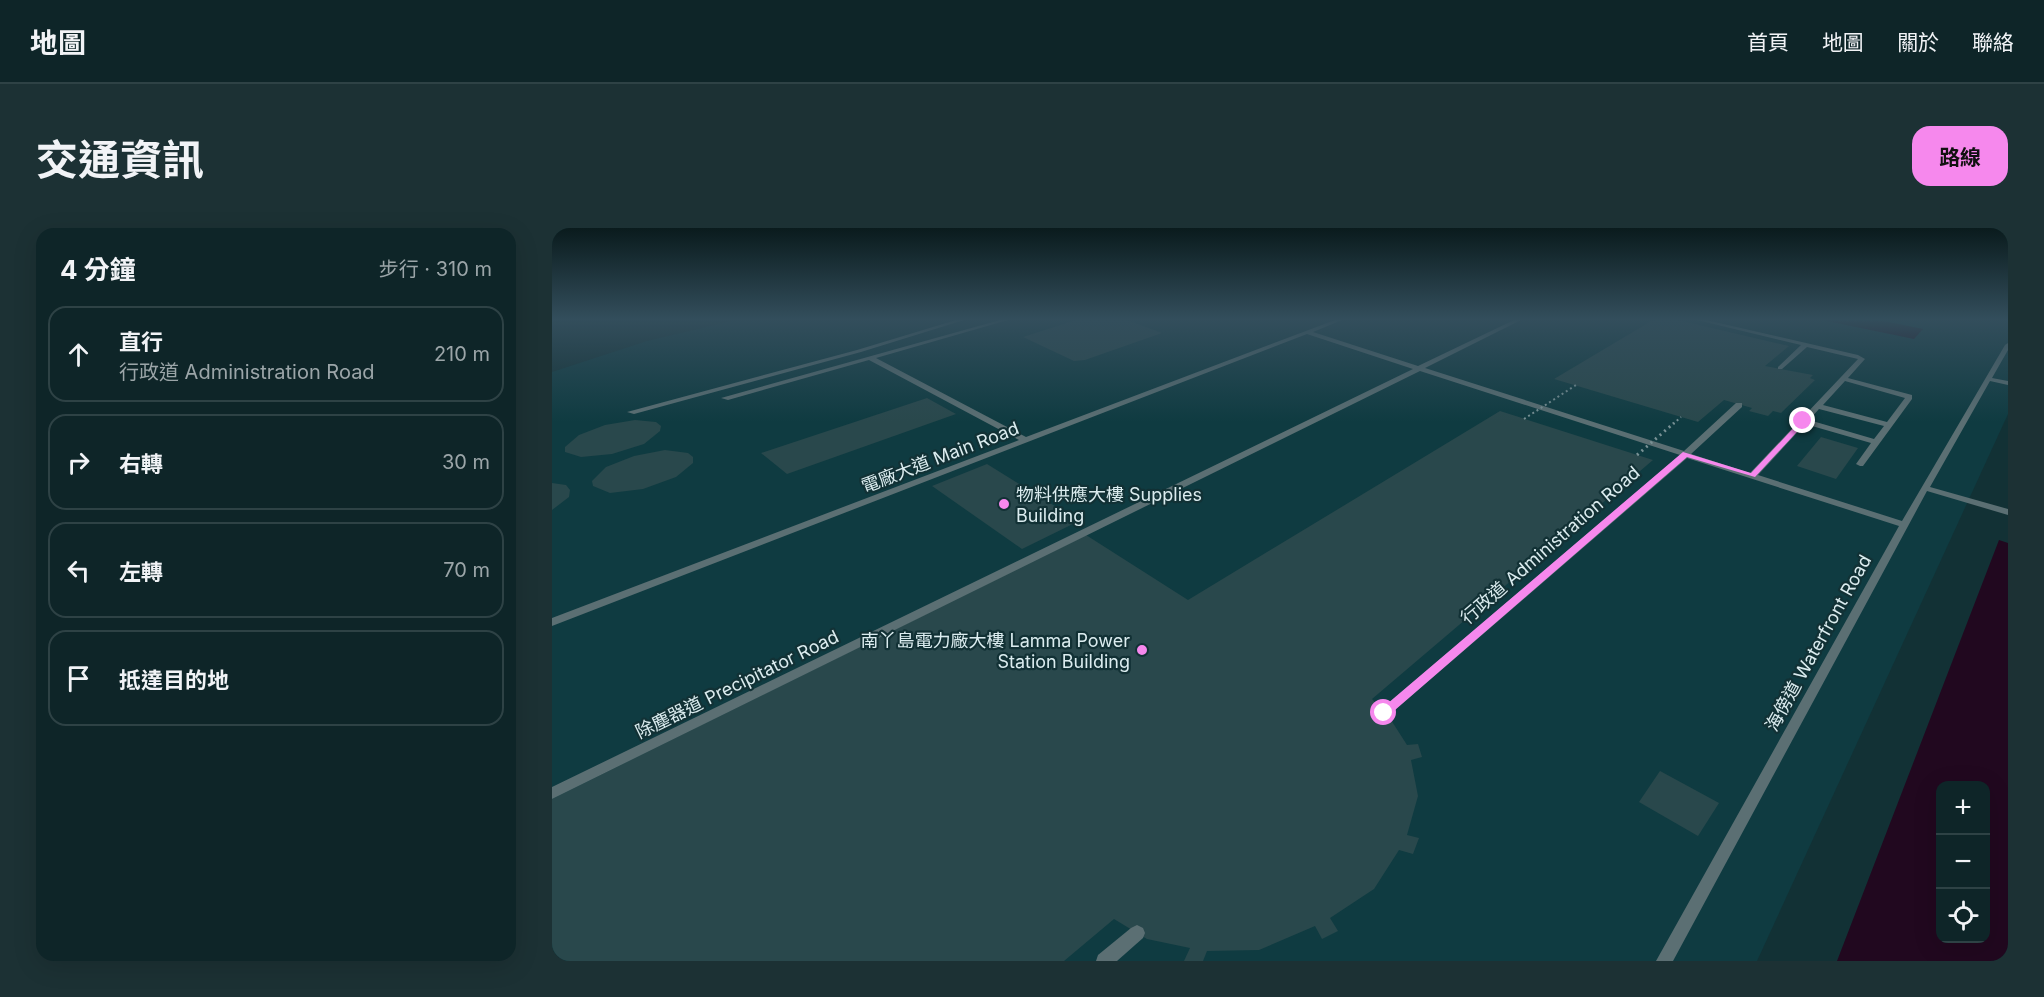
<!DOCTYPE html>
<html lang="zh-TW">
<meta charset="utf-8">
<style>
:root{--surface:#0e2528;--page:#1c3134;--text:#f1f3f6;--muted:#9ba5a8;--line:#2e4245;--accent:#f688ed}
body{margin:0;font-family:Inter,"Noto Sans TC",sans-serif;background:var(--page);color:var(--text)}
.controls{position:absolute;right:18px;bottom:18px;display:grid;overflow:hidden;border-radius:12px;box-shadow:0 6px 24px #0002}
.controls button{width:54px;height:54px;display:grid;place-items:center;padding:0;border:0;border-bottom:2px solid var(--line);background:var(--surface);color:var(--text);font:30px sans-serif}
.stop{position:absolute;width:18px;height:18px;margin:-14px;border:4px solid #f688ed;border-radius:50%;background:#fff}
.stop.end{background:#f688ed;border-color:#fff;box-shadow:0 2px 6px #0008}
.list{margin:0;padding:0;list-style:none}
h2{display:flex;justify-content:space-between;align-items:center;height:78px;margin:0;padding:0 24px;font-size:26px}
h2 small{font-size:20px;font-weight:400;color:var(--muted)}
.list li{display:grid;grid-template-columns:39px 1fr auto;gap:18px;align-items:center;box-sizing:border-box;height:96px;margin:0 12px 12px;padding:0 12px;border:2px solid var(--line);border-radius:18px}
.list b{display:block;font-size:22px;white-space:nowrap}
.list p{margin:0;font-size:20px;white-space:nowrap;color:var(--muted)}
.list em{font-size:20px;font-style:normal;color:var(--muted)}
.icon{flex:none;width:33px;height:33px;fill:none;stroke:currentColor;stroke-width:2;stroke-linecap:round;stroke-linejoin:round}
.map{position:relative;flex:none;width:1456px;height:733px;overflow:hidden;border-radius:18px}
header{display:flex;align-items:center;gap:36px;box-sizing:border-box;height:84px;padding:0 30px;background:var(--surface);border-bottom:2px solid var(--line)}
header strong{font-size:28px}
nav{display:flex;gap:33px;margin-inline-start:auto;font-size:21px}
.intro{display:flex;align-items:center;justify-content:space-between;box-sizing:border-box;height:144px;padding:0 36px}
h1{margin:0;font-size:42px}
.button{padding:15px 27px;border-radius:18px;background:var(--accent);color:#111;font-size:21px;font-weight:700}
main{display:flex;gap:36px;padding:0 36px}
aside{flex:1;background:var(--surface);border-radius:18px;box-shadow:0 6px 24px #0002}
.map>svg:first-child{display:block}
.built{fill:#0f3b41}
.water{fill:#21081f;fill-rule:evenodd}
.building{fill:#29484c}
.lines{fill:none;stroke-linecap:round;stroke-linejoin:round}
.service{fill:#5b6f73;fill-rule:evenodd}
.path-bridge-far1{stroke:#799195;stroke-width:2;stroke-dasharray:2 3;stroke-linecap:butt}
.path-bridge{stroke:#799195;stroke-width:3;stroke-dasharray:2 4;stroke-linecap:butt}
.route{fill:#f688ed}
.poi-dot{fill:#f688ed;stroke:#123135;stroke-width:2}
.labels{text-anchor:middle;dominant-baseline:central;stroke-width:4.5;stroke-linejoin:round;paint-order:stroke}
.street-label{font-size:18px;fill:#dbecef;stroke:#123135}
.poi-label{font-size:18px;fill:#dbecef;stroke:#123135;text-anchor:start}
</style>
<header>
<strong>地圖</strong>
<nav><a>首頁</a><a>地圖</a><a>關於</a><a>聯絡</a></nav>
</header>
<div class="intro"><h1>交通資訊</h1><a class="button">路線</a></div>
<main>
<aside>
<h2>4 分鐘<small>步行 · 310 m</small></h2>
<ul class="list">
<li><svg class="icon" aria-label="ahead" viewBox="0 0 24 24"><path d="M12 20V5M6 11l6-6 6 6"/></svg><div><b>直行</b><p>行政道 Administration Road</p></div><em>210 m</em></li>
<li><svg class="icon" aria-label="right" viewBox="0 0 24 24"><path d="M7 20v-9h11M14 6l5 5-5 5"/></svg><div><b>右轉</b></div><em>30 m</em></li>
<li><svg class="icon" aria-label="left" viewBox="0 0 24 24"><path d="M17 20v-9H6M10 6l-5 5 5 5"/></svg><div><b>左轉</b></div><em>70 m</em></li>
<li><svg class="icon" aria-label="arrive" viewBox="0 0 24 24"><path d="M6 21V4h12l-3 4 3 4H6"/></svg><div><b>抵達目的地</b></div></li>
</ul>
</aside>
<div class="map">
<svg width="1456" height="733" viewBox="0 0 1456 733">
<rect width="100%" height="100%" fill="#123135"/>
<path class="built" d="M184,92H1456V186L1205,733H0V144L95,113Z"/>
<g class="water">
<path d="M1270,92H1327L1371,101L1362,111Z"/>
<path d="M1447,312L1456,315V733H1285ZM1388,558H1434V710H1388Z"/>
</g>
<g class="building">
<path d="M524,92H575L610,105L533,132L522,133L471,109Z"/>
<path d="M1101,92H1126L1237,118L1213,138L1261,147L1258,150L1263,152L1229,185L1221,183L1216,188L1197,183L1200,180L1172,172L1146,194L1002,151Z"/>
<path d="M375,170L404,186L235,246L209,225Z"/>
<path d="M948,183L1101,232L820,471L839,492L855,517L866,516L870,529L859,532L866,568L855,607L867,610L861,626L847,622L822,661L778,690L786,703L770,711L763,698L707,722L655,723L651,733H632L638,720L595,711L562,691L512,733H0V571L534,307L636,372Z"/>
<path d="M83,192L104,194L109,198L108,203L92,216L60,226L29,229L13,224V219L27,207L53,197Z"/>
<path d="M1269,209L1306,220L1284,251L1245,238Z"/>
<path d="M113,222L136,225L141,229V235L124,249L91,261L58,265L41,258L40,253L54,239L82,228Z"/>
<path d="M435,236L527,293L470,321L380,258Z"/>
<path d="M0,255L14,257L18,262L17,269L0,282Z"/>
<path d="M1108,543L1167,575L1146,608L1087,574Z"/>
</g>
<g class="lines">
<g class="service">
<path d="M404,92H412L309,124L82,186L75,184L305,122Z"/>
<path d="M448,92H456L324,130L474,209L783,92H790L761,104L866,138L962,92H969L873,140L1132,223L1184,175H1190V179L1139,226L1198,245L1306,131L1255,119L1230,141H1226V139L1249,117L1145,92H1154L1306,127L1313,131L1296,150L1360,167V171L1311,238H1308L1304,236L1319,215L1253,196L1206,247L1350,293L1453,117L1456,115V122L1440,150L1456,153V157L1438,153L1378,259L1456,281V287L1375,263L1121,733H1104L1347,298L1135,230L836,488L832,490L828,488L826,485L828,482L1128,227L868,143L0,571V559L861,141L755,106L0,398V390L467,212L317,132L176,172L169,170ZM1293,153L1353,170L1335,194L1271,177ZM1267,181L1332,198L1322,211L1257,192Z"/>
<path d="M585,697L591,700L593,705L591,710L565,733H544L546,727L579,700Z"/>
</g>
<g class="path-bridge-far1">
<path d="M972,191L1024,157"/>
<path d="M1121,196L1129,189"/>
</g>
<path class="path-bridge" d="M1085,227L1122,195"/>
</g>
<linearGradient id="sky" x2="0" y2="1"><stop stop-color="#0a1b1d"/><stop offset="0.47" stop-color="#334e5c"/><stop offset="1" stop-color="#334e5c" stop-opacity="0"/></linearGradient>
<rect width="1456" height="194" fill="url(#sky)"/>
<path class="route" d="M1249,192L1255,193L1203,249L1135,229L836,488H828V482L1131,224L1199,245Z"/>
<g class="poi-dot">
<circle cx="452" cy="276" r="6"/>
<circle cx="590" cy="422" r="6"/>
</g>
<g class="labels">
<g class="street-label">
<text transform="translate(388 229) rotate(-21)">電廠大道 Main Road</text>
<text transform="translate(998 317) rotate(-41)">行政道 Administration Road</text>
<text transform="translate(1266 415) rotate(-61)">海傍道 Waterfront Road</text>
<text transform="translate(185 456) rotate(-26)">除塵器道 Precipitator Road</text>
</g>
<g class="poi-label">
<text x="464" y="266">物料供應大樓 Supplies<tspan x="464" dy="21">Building</tspan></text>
<text x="578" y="412" text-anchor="end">南丫島電力廠大樓 Lamma Power<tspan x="578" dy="21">Station Building</tspan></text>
</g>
</g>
</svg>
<div class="controls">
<button>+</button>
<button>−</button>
<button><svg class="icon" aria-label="locate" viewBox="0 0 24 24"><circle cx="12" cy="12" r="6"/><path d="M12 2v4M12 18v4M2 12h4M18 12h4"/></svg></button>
</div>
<div class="stop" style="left:832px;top:485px"></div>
<div class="stop end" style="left:1251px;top:193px"></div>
</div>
</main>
